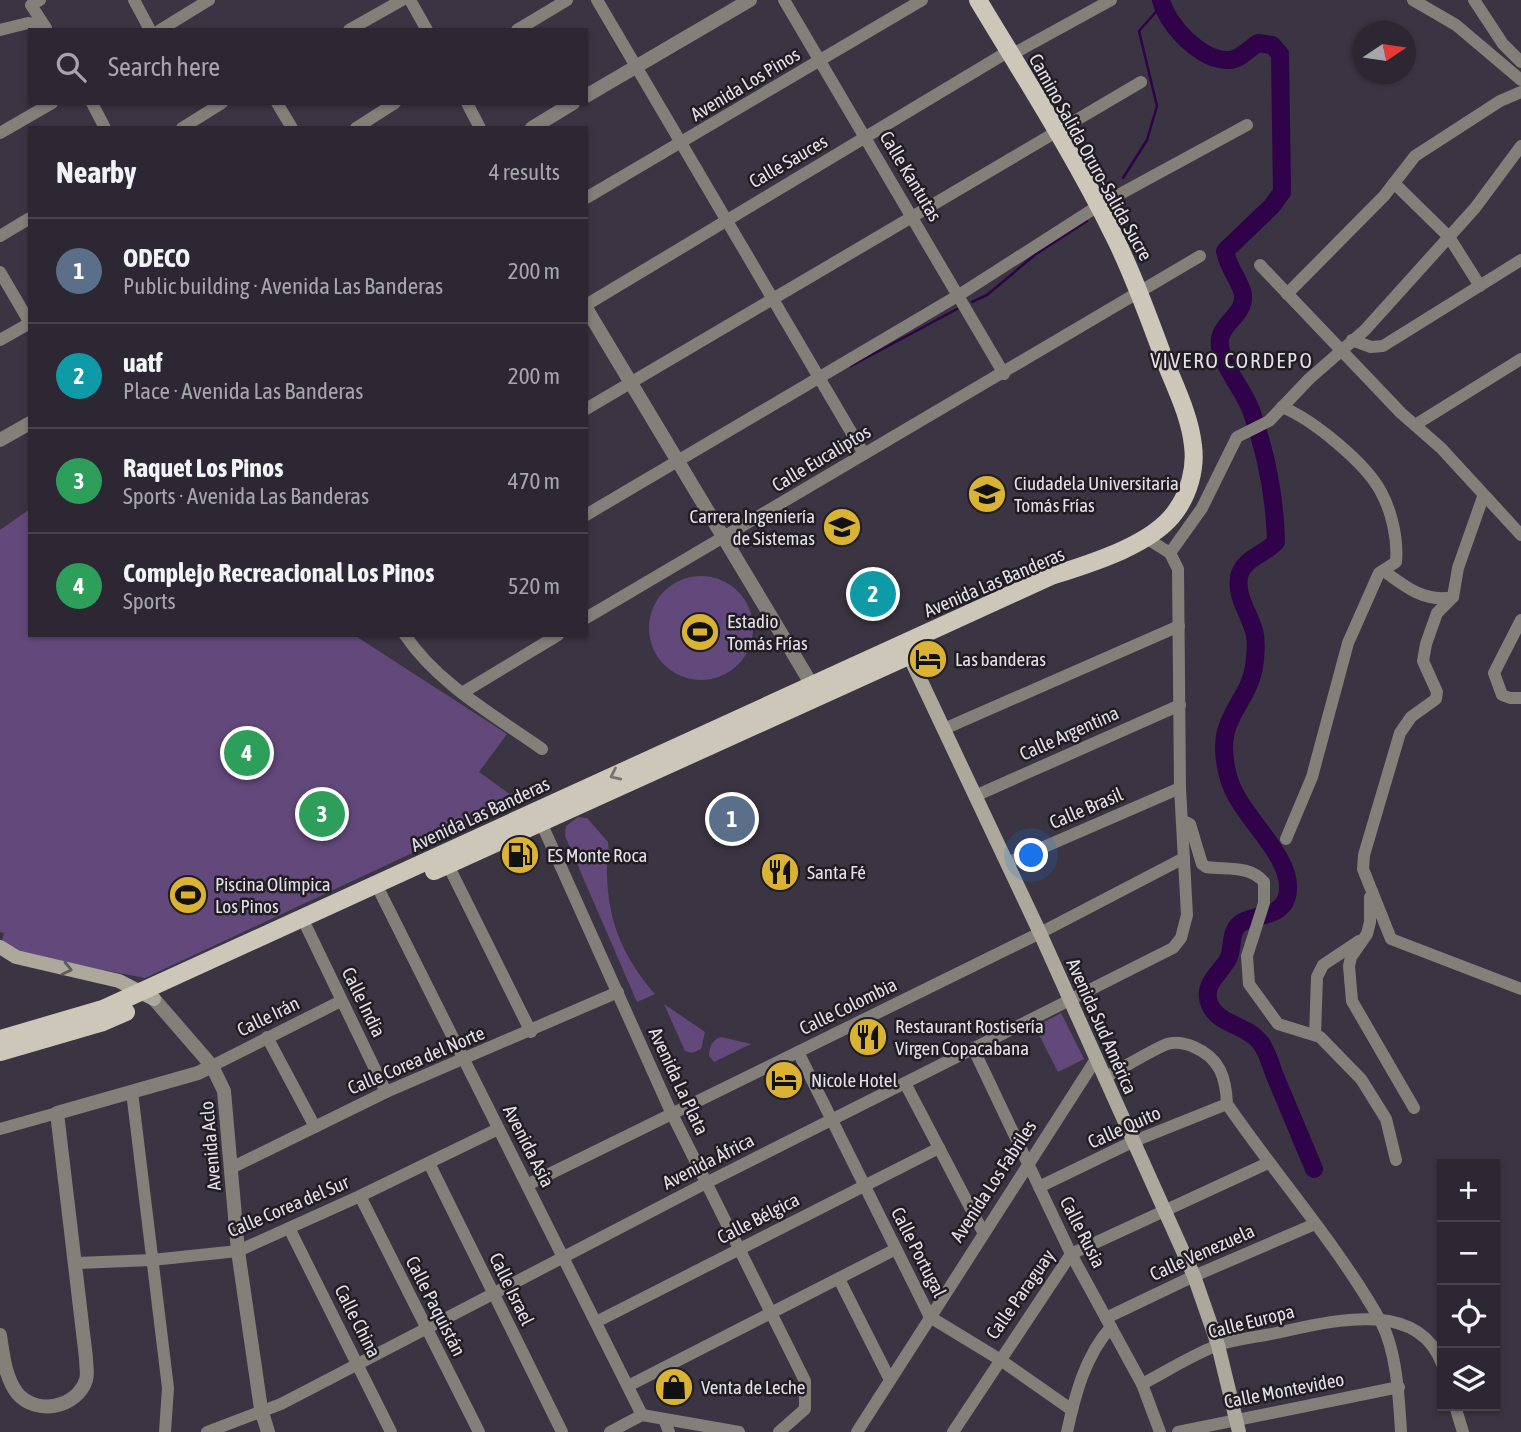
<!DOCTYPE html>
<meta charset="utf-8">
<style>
:root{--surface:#2c2732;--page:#38333e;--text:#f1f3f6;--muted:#a6a5ac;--line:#48444d;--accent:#dab333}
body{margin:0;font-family:"Asap Condensed",sans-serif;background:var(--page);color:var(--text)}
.controls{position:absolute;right:21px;bottom:21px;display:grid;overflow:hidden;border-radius:0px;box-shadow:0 2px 5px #0004}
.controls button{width:63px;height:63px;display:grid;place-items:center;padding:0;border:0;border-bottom:2px solid var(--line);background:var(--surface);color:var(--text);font:35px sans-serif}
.compass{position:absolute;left:1353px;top:21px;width:63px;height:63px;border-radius:50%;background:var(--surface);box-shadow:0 2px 5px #0004;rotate:77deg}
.you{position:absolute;left:1032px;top:856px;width:24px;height:24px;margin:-18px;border:5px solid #fff;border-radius:50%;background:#1a73e8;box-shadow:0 0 0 10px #1a73e833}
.badge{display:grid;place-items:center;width:46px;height:46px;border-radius:50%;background:var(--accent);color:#fff;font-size:23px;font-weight:700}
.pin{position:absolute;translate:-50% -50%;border:4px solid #fff;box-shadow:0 2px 7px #0006}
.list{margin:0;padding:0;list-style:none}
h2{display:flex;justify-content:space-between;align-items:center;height:91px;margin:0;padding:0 28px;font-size:30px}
h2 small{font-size:23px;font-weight:400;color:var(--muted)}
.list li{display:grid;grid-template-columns:46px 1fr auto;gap:21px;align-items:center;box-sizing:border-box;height:105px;padding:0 28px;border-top:2px solid var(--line)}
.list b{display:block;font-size:26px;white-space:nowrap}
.list p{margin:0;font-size:23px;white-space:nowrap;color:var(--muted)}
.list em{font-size:23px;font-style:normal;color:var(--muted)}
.icon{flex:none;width:38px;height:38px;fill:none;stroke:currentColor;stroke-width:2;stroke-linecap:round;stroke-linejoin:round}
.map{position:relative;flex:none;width:1521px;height:1432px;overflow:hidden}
.search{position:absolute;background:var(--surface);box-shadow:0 2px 5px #0004;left:28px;top:28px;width:560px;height:77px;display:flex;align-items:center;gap:18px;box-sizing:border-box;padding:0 24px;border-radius:0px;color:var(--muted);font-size:26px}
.panel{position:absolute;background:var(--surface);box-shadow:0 2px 5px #0004;left:28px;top:126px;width:560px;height:511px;border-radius:0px}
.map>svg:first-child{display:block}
.green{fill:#63497b}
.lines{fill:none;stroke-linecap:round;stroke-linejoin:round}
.stream{stroke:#2f0249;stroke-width:2.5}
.river{stroke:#2f0249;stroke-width:18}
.minor{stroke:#828078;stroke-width:12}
.tertiary{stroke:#828078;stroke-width:14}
.secondary{stroke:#aca89c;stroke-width:14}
.primary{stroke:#ccc7b8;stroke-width:18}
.oneway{stroke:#76726e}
.oneway2{stroke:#5f5c59}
.labels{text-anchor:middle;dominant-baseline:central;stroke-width:5;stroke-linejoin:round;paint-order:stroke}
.street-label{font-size:19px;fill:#e5e1ea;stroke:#201d23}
.poi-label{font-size:19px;fill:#e5e1ea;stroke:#201d23;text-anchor:start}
.neighbourhood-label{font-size:21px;letter-spacing:2px;fill:#e5e1ea;stroke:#201d23}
</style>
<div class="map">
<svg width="1521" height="1432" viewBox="0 0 1521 1432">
<rect width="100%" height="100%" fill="#3b3442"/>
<g class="green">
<path d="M30,509V635H354L507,734L479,772L521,802L145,978L21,954L2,942L4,933L0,932V530Z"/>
<circle cx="701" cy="628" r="52"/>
<path d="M578,817L587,818L608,842C610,853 606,864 607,875C608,922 624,959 655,994L637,1002L565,836L566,826Z"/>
<path d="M664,1004L705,1032L701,1049L692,1053L685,1051Z"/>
<path d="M1061,1013L1084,1059L1058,1072L1035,1027Z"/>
<path d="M721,1037L751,1044L714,1062L709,1056C709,1047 712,1040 721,1037Z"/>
</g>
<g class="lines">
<g class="stream">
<path d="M1123,178L1147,140L1157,106L1139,31L1162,5"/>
<path d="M972,302L987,295L1036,254L1087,221"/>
<path d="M851,366L957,309"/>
</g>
<path class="river" d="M1161,0C1167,25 1201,61 1229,60C1239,60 1249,49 1258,43L1272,45L1280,54L1282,192L1272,206L1225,251C1228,268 1241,282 1243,295C1245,317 1216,324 1220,347C1224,369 1243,389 1251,410C1266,452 1275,498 1276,542C1264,555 1243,558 1239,577C1236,597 1248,611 1253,628C1257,637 1256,649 1255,659C1251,708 1210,714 1229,779C1239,815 1291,854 1288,890C1286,923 1246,911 1236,928C1230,937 1233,950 1228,959C1220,974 1201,985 1210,1005C1219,1025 1247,1025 1260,1042C1267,1050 1271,1066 1275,1076C1288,1107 1301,1138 1314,1169"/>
<g class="minor">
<path d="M40,0L31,5L46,28"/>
<path d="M134,0L150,30"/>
<path d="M410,0L427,30"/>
<path d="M597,0L864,454"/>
<path d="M784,0L1004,374"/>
<path d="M1413,0L1456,25L1521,80"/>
<path d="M1474,0L1503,44L1521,62"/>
<path d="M0,30L28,23L44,26"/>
<path d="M160,30L209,0"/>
<path d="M349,30L402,0"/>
<path d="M517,30L567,0"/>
<path d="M1011,55L1111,0"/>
<path d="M92,103L105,128"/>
<path d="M277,103L292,128"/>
<path d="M467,103L480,128"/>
<path d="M182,128L222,103"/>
<path d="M356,128L395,103"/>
<path d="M0,133L52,103"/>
<path d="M1394,183L1449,237L1480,286"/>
<path d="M586,198L922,0"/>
<path d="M0,236L30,218"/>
<path d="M1260,265L1401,413L1441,448L1521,535"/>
<path d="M0,272L30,323"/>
<path d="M1287,294L1384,196L1415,156L1500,101L1521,92"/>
<path d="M586,305L1009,51"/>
<path d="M0,340L30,323"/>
<path d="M1352,340L1371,347L1383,346L1521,260"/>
<path d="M1282,407C1312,419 1366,463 1381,492C1392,512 1398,540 1396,562L1379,573L1348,643L1312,777L1286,839"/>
<path d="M586,409L1141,82"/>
<path d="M1415,425L1521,359"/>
<path d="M1483,497L1458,568L1453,597L1437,613L1426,644L1423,661L1437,692L1436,699L1411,717L1400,733L1364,855L1363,869L1391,939L1521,989"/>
<path d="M586,515L959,295L1098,206L1247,125"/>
<path d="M1170,553L1202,508L1237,437L1269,421L1309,379L1365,330L1475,208L1521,146"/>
<path d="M1384,571C1405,587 1426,603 1453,597"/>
<path d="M586,618L1200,256"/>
<path d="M1521,620L1494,673L1502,695L1510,698H1521"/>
<path d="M405,635C438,684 494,715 542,749"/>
<path d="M462,693L558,635"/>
<path d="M944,729L1179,626"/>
<path d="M975,796L1180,705"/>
<path d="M539,818L671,1112L805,1381V1409L779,1432"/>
<path d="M1182,820L1190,824L1202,864L1206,867C1227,870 1249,865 1264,882V903L1247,956L1249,984L1278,1024L1320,1037L1361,1079L1386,1119L1396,1160"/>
<path d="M1007,863L1180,788"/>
<path d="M448,865L531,1032"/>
<path d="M381,894L642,1415"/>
<path d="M1370,897V922L1367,934L1351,957L1349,966L1352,1001L1414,1108"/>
<path d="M307,928L386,1092"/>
<path d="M1315,1035L1317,977L1323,965L1359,941"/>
<path d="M267,1037L315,1127"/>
<path d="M973,1048L1071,1254L1142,1384L1160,1432"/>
<path d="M798,1052L930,1317L999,1359L1072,1410"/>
<path d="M212,1066L341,1001"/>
<path d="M1104,1078C1125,1067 1146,1053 1167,1044C1177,1041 1185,1043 1194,1047C1220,1058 1226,1078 1227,1104C1277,1177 1338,1245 1381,1322C1397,1352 1399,1399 1401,1432"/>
<path d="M905,1083L983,1232"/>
<path d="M132,1092L168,1388L165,1432"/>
<path d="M0,1129L57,1113"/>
<path d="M429,1163L562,1432"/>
<path d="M231,1168L386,1092L618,992"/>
<path d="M527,1185L1040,933L1184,858"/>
<path d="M1039,1187L1132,1142L1227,1104"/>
<path d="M360,1196L479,1432"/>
<path d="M289,1228L391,1432"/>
<path d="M77,1263L152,1260L238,1251L360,1196L498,1129"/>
<path d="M839,1279L890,1380"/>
<path d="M1106,1318L1194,1276L1315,1224"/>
<path d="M596,1322L939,1148"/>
<path d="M1142,1384C1167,1371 1192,1355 1218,1345C1236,1339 1257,1337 1276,1333C1328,1322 1418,1297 1442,1364"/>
<path d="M628,1386L896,1249"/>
<path d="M1455,1406L1463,1432"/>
<path d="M664,1419L669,1432"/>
<path d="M207,1432L281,1404L706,1183L1173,948L1181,938L1187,915L1180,788L1178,569L1170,553L1146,538"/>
<path d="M610,1432L642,1415L739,1432"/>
<path d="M857,1432L1096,1059"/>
<path d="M953,1432L1071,1254L1268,1163"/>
<path d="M1067,1432C1075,1395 1085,1356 1111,1327"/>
<path d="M1178,1432L1399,1387"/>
</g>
<g class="tertiary">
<path d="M586,96L750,0"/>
<path d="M532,128L573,103"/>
<path d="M586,308L812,685"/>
<path d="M0,440L30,423"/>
<path d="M154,999L212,1066L224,1091L238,1251L261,1409L268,1432"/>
<path d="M0,1335C3,1355 5,1377 17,1393C36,1416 77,1408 86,1380C88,1374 86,1365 86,1358L57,1113L198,1073L212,1066"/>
</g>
<g class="secondary">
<path d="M905,647L1040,933L1194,1276L1218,1345L1239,1432"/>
<path d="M0,947L16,957L119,981L154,999"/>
</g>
<g class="primary">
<path d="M434,871L906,657"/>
<path d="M0,1039L103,1009L1051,576C1089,564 1153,545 1176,511C1189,493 1196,468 1193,446C1190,415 1174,385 1163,356C1148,316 1134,276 1115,238C1075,156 1025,78 978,0"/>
<path d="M0,1052L103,1022L126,1012"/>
</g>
</g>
<defs><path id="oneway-chevron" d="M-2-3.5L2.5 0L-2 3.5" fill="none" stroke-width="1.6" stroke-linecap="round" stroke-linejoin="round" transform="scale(1.75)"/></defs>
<use class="oneway" href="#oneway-chevron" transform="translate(615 775) rotate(155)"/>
<use class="oneway2" href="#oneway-chevron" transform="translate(67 969) rotate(13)"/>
<defs>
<g id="university-disc" transform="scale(2.0125)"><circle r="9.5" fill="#dab333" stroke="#201d23"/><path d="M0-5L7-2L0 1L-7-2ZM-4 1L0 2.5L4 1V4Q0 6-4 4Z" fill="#111"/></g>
<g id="stadium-disc" transform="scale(2.0125)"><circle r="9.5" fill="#dab333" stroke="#201d23"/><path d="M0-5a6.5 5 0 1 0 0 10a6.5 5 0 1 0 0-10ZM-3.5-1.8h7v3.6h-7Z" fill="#111"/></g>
<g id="hotel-disc" transform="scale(2.0125)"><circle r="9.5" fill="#dab333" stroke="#201d23"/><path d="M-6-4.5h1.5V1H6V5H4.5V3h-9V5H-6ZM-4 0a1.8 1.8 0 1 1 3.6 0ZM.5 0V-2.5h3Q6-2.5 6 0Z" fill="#111"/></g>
<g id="fuel-disc" transform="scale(2.0125)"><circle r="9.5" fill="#dab333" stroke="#201d23"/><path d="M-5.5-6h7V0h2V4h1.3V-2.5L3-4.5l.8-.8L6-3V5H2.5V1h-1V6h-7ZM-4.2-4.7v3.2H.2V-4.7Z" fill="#111"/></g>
<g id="restaurant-disc" transform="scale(2.0125)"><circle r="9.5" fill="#dab333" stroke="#201d23"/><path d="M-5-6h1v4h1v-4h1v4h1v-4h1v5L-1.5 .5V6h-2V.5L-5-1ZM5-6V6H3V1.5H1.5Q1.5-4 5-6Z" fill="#111"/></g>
<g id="shop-disc" transform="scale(2.0125)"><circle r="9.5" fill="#dab333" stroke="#201d23"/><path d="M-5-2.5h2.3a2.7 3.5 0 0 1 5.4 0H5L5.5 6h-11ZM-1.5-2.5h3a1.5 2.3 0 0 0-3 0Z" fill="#111"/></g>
</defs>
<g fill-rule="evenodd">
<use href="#university-disc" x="987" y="494"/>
<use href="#university-disc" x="842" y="527"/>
<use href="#stadium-disc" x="700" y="632"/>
<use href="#hotel-disc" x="928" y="659"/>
<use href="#fuel-disc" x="520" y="855"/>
<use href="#restaurant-disc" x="780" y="872"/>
<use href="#stadium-disc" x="188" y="895"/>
<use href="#restaurant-disc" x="868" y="1037"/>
<use href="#hotel-disc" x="784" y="1080"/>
<use href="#shop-disc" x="674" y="1387"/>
</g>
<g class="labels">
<g class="street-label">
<text transform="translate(745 84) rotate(-31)">Avenida Los Pinos</text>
<text transform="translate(1091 157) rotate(61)">Camino Salida Oruro-Salida Sucre</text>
<text transform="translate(788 161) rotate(-30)">Calle Sauces</text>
<text transform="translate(911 176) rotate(59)">Calle Kantutas</text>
<text transform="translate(821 458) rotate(-31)">Calle Eucaliptos</text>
<text transform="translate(994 582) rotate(-23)">Avenida Las Banderas</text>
<text transform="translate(1069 733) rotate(-24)">Calle Argentina</text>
<text transform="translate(1086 808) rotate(-23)">Calle Brasil</text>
<text transform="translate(480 814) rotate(-25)">Avenida Las Banderas</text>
<text transform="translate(364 1002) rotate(64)">Calle India</text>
<text transform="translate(848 1006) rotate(-26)">Calle Colombia</text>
<text transform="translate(268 1016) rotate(-26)">Calle Irán</text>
<text transform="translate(1102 1026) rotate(66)">Avenida Sud América</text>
<text transform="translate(416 1060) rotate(-23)">Calle Corea del Norte</text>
<text transform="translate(679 1081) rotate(65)">Avenida La Plata</text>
<text transform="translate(1124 1127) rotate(-24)">Calle Quito</text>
<text transform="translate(210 1146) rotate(-95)">Avenida Aclo</text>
<text transform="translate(529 1146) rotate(63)">Avenida Asia</text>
<text transform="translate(708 1161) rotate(-27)">Avenida África</text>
<text transform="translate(993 1181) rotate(-57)">Avenida Los Fabriles</text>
<text transform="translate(288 1206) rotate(-23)">Calle Corea del Sur</text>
<text transform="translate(758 1218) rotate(-27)">Calle Bélgica</text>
<text transform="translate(1083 1232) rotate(63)">Calle Rusia</text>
<text transform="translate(919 1252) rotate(63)">Calle Portugal</text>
<text transform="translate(1202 1252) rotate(-24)">Calle Venezuela</text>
<text transform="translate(512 1289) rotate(64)">Calle Israel</text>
<text transform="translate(1020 1294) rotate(-55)">Calle Paraguay</text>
<text transform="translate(436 1306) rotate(63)">Calle Paquistán</text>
<text transform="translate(358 1321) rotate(63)">Calle China</text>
<text transform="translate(1251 1321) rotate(-14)">Calle Europa</text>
<text transform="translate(1284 1390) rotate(-11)">Calle Montevideo</text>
</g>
<g class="poi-label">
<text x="1014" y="483">Ciudadela Universitaria<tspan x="1014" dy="22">Tomás Frías</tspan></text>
<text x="815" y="516" text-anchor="end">Carrera Ingeniería<tspan x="815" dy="22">de Sistemas</tspan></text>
<text x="727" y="621">Estadio<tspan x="727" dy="22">Tomás Frías</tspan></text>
<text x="955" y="659">Las banderas</text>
<text x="547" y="855">ES Monte Roca</text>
<text x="807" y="872">Santa Fé</text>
<text x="215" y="884">Piscina Olímpica<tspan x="215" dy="22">Los Pinos</tspan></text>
<text x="895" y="1026">Restaurant Rostisería<tspan x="895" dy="22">Virgen Copacabana</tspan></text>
<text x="811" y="1080">Nicole Hotel</text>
<text x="701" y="1387">Venta de Leche</text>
</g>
<g class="neighbourhood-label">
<text x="1232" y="360">VIVERO CORDEPO</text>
</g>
</g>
</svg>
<div class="controls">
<button>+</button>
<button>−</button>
<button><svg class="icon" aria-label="locate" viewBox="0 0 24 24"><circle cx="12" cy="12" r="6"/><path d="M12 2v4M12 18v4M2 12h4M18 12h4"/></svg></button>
<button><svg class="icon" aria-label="layers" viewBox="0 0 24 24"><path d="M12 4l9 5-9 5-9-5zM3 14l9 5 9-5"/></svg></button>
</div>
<svg class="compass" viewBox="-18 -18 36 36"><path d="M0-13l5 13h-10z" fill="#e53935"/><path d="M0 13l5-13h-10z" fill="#a6a5ac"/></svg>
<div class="you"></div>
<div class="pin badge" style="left:732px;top:819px;background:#5c6f8a">1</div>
<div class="pin badge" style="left:873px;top:594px;background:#0f9aa8">2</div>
<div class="pin badge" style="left:322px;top:814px;background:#2e9e5b">3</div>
<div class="pin badge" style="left:247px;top:753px;background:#2e9e5b">4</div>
<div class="search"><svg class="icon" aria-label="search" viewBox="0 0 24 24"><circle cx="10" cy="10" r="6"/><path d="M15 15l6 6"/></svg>Search here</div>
<section class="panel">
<h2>Nearby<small>4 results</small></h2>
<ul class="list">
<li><span class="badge" style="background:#5c6f8a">1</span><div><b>ODECO</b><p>Public building · Avenida Las Banderas</p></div><em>200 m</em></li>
<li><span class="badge" style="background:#0f9aa8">2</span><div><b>uatf</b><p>Place · Avenida Las Banderas</p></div><em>200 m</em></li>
<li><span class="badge" style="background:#2e9e5b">3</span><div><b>Raquet Los Pinos</b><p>Sports · Avenida Las Banderas</p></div><em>470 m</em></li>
<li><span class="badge" style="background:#2e9e5b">4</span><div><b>Complejo Recreacional Los Pinos</b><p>Sports</p></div><em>520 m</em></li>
</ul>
</section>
</div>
